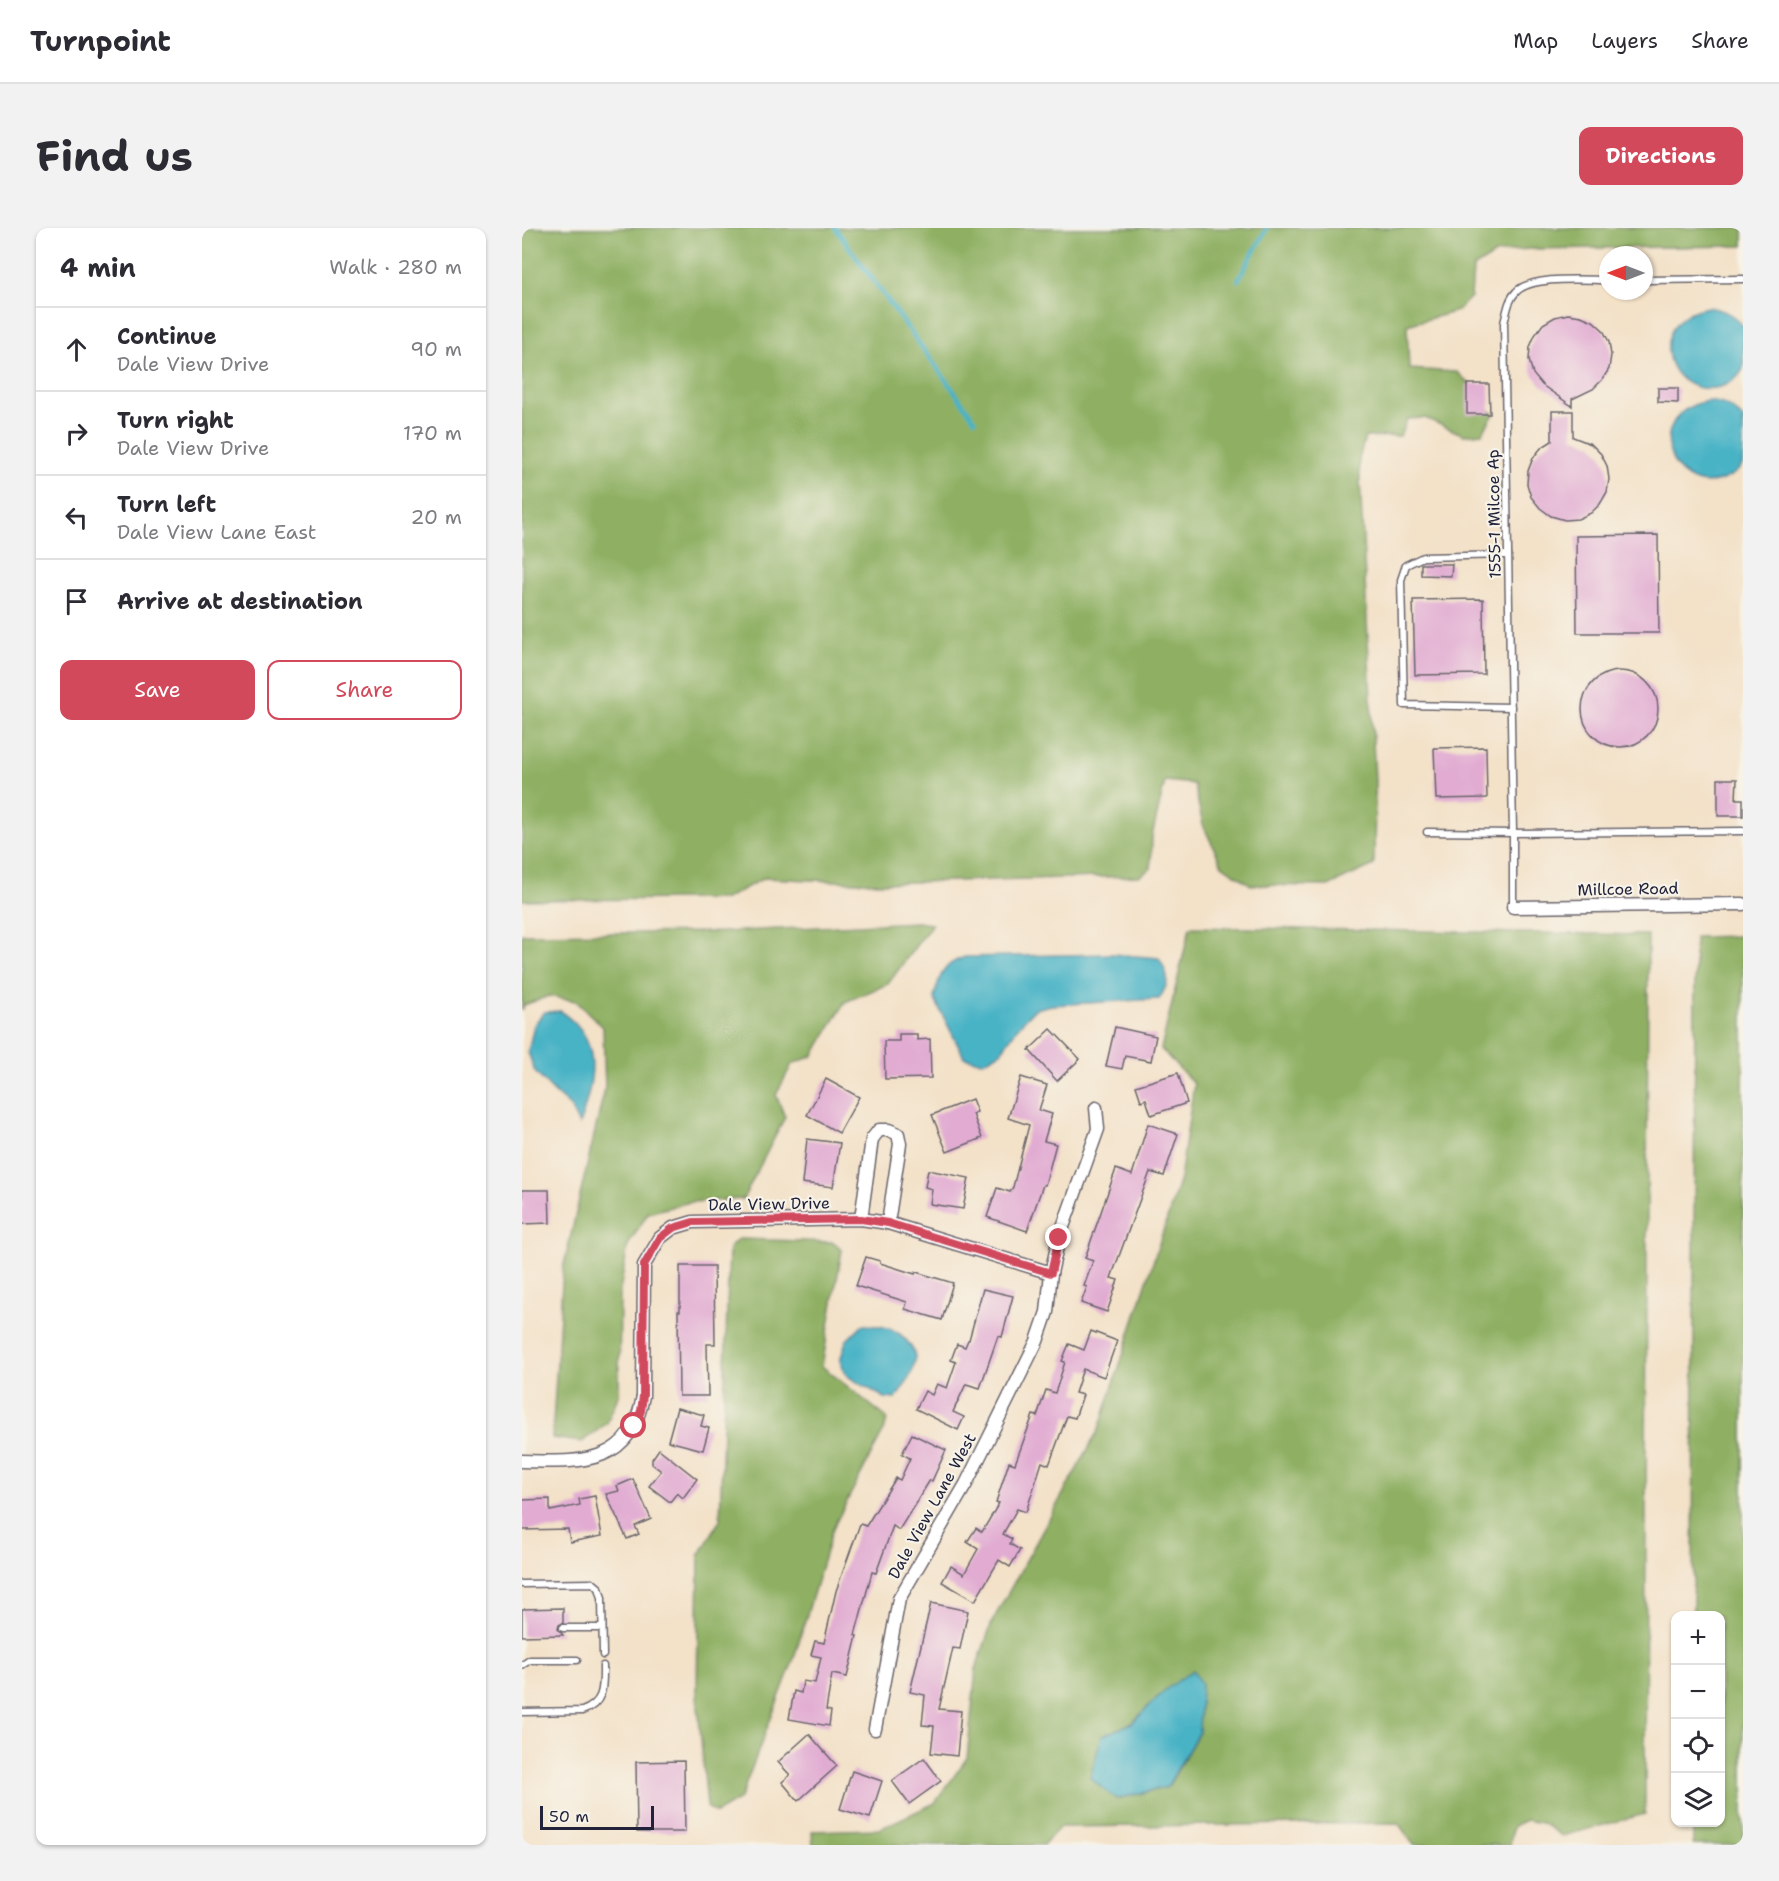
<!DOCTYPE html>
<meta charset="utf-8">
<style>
:root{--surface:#fff;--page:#f2f2f3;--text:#2b2b33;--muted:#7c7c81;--line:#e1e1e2;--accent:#d1495b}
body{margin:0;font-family:"Shantell Sans",sans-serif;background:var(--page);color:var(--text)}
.controls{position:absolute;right:18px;bottom:18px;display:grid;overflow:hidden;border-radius:12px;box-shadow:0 2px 4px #0004}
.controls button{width:54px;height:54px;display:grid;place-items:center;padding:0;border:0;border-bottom:2px solid var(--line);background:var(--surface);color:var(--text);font:30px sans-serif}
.compass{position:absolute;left:1077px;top:18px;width:54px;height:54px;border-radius:50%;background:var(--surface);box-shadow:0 2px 4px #0004;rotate:270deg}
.scale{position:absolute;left:18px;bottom:15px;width:114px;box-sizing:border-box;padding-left:6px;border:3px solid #22223b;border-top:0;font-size:16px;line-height:21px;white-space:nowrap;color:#22223b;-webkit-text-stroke:4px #f7f3e8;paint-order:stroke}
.stop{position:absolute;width:18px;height:18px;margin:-14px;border:4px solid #d1495b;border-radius:50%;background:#fff}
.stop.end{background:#d1495b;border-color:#fff;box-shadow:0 2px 6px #0008}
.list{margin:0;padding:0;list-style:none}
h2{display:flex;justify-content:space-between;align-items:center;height:78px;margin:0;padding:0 24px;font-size:26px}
h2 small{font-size:20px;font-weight:400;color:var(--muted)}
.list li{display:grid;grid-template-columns:39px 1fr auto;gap:18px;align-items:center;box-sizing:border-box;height:84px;padding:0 24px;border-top:2px solid var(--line)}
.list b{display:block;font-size:22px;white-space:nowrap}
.list p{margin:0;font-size:20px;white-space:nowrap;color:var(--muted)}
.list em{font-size:20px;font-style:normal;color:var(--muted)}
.actions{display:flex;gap:12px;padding:18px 24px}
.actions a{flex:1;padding:14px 0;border:2px solid var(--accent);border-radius:12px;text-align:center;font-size:21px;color:var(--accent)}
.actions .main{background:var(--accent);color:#fff}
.icon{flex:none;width:33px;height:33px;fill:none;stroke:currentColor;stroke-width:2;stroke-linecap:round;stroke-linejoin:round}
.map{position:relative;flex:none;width:1221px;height:1617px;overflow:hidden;border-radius:12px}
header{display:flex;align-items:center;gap:36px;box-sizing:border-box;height:84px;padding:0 30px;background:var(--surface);border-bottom:2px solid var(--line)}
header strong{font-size:28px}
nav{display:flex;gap:33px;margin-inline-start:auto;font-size:21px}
.intro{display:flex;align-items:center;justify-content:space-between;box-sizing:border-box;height:144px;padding:0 36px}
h1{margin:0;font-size:42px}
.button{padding:15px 27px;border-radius:12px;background:var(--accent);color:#fff;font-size:21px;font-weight:700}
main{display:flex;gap:36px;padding:0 36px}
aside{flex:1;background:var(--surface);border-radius:12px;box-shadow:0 2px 4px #0004}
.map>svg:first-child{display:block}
.forest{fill:#8fb064;stroke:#586950;stroke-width:1.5;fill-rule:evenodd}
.water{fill:#48b3c6;stroke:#356a80;stroke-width:1.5}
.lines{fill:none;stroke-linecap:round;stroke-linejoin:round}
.stream{stroke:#48b3c6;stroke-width:4.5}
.building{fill:#e1abd2}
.lane-casing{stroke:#6b656c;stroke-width:9}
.street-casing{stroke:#6b656c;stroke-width:15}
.lane{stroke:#fff;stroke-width:6}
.street{stroke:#fff;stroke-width:12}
.route{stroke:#d1495b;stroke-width:8}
.labels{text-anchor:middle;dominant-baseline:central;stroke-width:4.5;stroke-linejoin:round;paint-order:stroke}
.street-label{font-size:16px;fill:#22223b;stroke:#f7f3e8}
</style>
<header>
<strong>Turnpoint</strong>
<nav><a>Map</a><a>Layers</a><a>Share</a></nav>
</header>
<div class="intro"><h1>Find us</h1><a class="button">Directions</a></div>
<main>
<aside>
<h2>4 min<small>Walk · 280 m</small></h2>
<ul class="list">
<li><svg class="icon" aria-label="ahead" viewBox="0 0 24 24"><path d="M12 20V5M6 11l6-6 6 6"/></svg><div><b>Continue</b><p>Dale View Drive</p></div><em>90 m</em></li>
<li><svg class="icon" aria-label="right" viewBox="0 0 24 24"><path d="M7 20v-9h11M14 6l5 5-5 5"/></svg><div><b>Turn right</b><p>Dale View Drive</p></div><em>170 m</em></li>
<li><svg class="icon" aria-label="left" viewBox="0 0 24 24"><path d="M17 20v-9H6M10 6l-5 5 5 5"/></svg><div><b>Turn left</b><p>Dale View Lane East</p></div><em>20 m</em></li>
<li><svg class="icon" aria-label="arrive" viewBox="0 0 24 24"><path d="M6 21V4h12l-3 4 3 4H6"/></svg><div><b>Arrive at destination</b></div></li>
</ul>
<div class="actions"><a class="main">Save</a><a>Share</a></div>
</aside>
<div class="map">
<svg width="1221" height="1617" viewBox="0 0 1221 1617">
<rect width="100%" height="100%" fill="#f7f3e8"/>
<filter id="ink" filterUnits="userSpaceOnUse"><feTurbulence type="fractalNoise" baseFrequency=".0167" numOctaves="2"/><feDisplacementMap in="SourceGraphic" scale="12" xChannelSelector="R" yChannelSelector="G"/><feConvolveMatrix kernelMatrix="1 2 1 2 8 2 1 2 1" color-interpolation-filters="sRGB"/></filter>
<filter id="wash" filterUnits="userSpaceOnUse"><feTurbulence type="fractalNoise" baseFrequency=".008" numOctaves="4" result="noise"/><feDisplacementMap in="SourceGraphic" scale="24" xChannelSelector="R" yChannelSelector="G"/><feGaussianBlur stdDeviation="1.35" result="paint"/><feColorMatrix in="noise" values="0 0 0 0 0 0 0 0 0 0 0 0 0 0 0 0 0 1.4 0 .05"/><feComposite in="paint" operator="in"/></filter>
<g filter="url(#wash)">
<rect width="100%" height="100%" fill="#f3e1c8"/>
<g class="forest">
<path d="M0,0H1221V18L1006,21L975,25L951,40L949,69L935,83L885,97L887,141L935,144L953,161L957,175L972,186L960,205L942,207L903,190L885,191L878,208L843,209L837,231L853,553L852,637L806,658L729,657L700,637L681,597L672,556L643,553L630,608L629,640L617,648L359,655L242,650L203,671L0,672Z"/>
<path d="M395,694L410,696L366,756L323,774L291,828L270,836L254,867L263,889L221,971L168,974L126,985L106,1017L98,1063L97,1166L85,1195L60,1214L30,1210L41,1041L83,860L81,799L54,773L27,768L2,777L0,783V706L199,704Z"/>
<path d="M668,699L1126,707L1123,1586L1040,1608L1020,1595L1004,1592L991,1598L988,1617H892L876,1595L538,1599L521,1617H291L290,1603L357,1601L413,1575L445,1530L454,1441L470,1394L577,1201L658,951L672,856L639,821ZM642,1463L677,1504L646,1559L594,1571L580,1508L610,1495Z"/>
<path d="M1221,708V1617H1171V1595L1198,1594V1388L1171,1387L1173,709Z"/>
<path d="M216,1011L310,1014L320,1022L300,1138L365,1190L363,1200L311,1300L271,1433L218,1571L194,1585L185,1579L175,1467L177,1328L198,1292L207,1020Z"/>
</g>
<g class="water">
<path d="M1186,79C1202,82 1211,86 1221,98C1221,110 1221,130 1221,140C1219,148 1208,155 1201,158C1145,176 1118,91 1186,79Z"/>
<path d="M1187,173C1202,175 1211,180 1221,191C1221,202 1221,228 1220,237C1216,245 1206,250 1198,253C1146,268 1119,184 1187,173Z"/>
<path d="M590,726L637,730C647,748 649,753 637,771L530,777L513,781L496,799L479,824L461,834L442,829L412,770C417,749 420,736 443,729Z"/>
<path d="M39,783C45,789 54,795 59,802C79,830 67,868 57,897L48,878L32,864L13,844L6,824L12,797L22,784Z"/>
<path d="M340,1097C350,1097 364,1098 373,1103C382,1108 395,1122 393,1133C391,1147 381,1159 374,1171L363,1170L325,1148L318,1133L324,1113Z"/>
<path d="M671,1442L679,1457L677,1504L645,1559L594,1571L568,1550L580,1508L610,1495L642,1463Z"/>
</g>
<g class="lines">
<g class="stream">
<path d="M313,0L453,192"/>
<path d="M716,52L745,0"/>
</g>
</g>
<g id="blocks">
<g class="building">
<path d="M1046,86L1059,88L1071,93L1081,102L1087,114L1089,127L1087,141L1080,152L1071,161L1050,171V178L1020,157L1011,146L1007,132L1008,119L1013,107L1021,96L1033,89Z"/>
<path d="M945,156H967L968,186H945Z"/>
<path d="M1136,160H1156V175L1136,174Z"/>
<path d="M1030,183H1051V209L1069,216L1079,226L1085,238L1087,251L1085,264L1078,276L1069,285L1056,291L1043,292L1029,288L1018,280L1009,269L1005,256L1006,243L1011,230L1019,220L1030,213Z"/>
<path d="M1136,307L1137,405H1055L1054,308Z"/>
<path d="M899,336H930L929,348L899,347Z"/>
<path d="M961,371L962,446L893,447L891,372Z"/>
<circle cx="1098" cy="481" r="38"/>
<path d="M964,519L965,570L914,571L912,520Z"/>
<path d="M1196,551H1215L1214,571H1221V588H1196Z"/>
<path d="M593,799L634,808L629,833L603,828L600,841L584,838Z"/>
<path d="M529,801L558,831L535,853L507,822Z"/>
<path d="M377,806H395V812L408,811L409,850L363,851L362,813H377Z"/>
<path d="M656,845L665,875L629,887L624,871L619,873L614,858Z"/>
<path d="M499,849L525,857L517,882L530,886L522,913L534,916L523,957H521L505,1003L465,989L475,960L488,964L491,959L507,897L486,890Z"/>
<path d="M304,851L337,869L317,905L285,887Z"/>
<path d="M450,871L455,884L451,886L460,910L425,924L410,887Z"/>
<path d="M626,896L656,906L642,948L628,944L589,1050L596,1052L585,1084L559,1075L565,1059L562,1058L571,1033L563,1030L594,941L610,947Z"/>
<path d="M285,911L318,915L311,959L280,955Z"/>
<path d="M406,942L447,950L441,981L408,976L410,961L403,959Z"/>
<path d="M0,962H27L28,995L0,996Z"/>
<path d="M344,1029L358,1033V1035L393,1046L394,1044L431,1055L420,1092L383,1081L385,1074L334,1058Z"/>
<path d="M158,1038H192L193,1116H185L186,1168H157L156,1083H158Z"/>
<path d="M461,1061L491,1068L480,1109L476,1108L458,1160L444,1156L431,1184L442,1189L436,1202L394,1181L403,1163L410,1167L415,1156L425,1160L434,1134L429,1132L435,1116L443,1119L446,1112H447Z"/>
<path d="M569,1103L595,1113L582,1149L561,1141L553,1165L561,1167L553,1190L545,1188L527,1237L520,1234L504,1284L495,1281L481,1306L490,1311L488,1316L498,1322L488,1339L477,1332L453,1373L420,1354L429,1338L442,1346L456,1321L445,1314L454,1300L460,1304L477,1275L474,1274L487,1234L493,1236L511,1187L515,1188L524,1162L533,1165L543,1134L540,1133L547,1116L562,1122Z"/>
<path d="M155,1180L182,1187L179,1198L187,1200L181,1222L146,1213Z"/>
<path d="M390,1206L424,1222L410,1253L408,1252L377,1302L371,1298L354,1345L350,1344L333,1407L335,1408L325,1449L310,1446L304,1482L309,1483L307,1498L267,1491L272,1463L279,1465L281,1453L293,1455L299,1429L289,1427L293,1413L302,1415L314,1363L338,1296L344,1298L374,1250L378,1252L388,1230L380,1226Z"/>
<path d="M137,1221L175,1251L161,1270L155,1265L148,1274L127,1258L139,1243L130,1236V1231Z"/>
<path d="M111,1251L129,1291L113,1298L117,1306L105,1311L84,1266L97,1263L95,1258Z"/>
<path d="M73,1268L80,1308L48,1314L46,1301L0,1302V1272L28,1271V1283L58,1277L57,1271Z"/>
<path d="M409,1375L446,1383L438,1421L431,1420L417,1481L439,1483L435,1528L409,1525L412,1498L400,1497L403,1467L388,1464Z"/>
<path d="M41,1380V1395L37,1397L36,1401L41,1407L0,1408V1381Z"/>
<path d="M287,1506L315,1538L276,1573L260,1554L268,1547L256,1534Z"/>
<path d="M402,1530L419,1553L387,1576L370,1553Z"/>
<path d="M162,1533L163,1604H115L114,1534Z"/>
<path d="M330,1543L360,1553L348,1590L318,1581Z"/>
</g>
</g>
</g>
<g filter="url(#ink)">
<use href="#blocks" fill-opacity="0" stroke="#6b656c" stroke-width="1.5"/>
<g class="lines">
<g class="lane-casing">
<g id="lane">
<path d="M1086,52C1063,52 1010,47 994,64C986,72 985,84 982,95L991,605L1221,603"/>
<path d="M1122,52L1221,51"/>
<path d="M986,327L901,329L884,337L879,352L882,477L989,479"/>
<path d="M905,604L991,605V679"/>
<path d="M0,1356L71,1355L77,1360L80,1370L81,1427"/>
<path d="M41,1400H80"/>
<path d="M0,1437L8,1432H55"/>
<path d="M0,1484L60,1483C83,1475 81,1458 81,1438"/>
</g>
</g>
<g class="street-casing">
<g id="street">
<path d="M991,679L1221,676"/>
<path d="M339,991L350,911L357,902H367L376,906L378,916L366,995"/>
<path d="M0,1233C57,1234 109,1239 121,1168L122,1037L138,1010L151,1000L171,994L339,991L366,995L529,1045"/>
<path d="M353,1501L377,1371L444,1256L515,1113L525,1084L529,1045L537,1010L576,901L574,880"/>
</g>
</g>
<use href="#lane" class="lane"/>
<use href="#street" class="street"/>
</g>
</g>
<g class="lines" filter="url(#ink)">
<path class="route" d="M112,1198L119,1183L121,1168L122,1037L138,1010L151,1000L171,994L339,991L366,995L529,1045L537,1010"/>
</g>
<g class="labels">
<g class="street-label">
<text transform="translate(972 286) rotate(-91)">1555-1 Milcoe Ap</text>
<text transform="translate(1106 661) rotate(-1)">Millcoe Road</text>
<text transform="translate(247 976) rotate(-1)">Dale View Drive</text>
<text transform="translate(410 1278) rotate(-61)">Dale View Lane West</text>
</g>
</g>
</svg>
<div class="controls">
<button>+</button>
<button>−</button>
<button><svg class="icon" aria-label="locate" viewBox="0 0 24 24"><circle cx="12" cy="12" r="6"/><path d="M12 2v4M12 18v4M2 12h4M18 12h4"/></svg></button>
<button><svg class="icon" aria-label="layers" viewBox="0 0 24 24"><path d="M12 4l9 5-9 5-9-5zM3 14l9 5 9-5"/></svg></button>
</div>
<svg class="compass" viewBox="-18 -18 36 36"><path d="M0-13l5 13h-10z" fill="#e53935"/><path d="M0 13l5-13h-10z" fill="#7c7c81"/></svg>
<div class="scale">50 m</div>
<div class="stop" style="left:112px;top:1198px"></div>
<div class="stop end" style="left:537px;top:1010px"></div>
</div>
</main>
